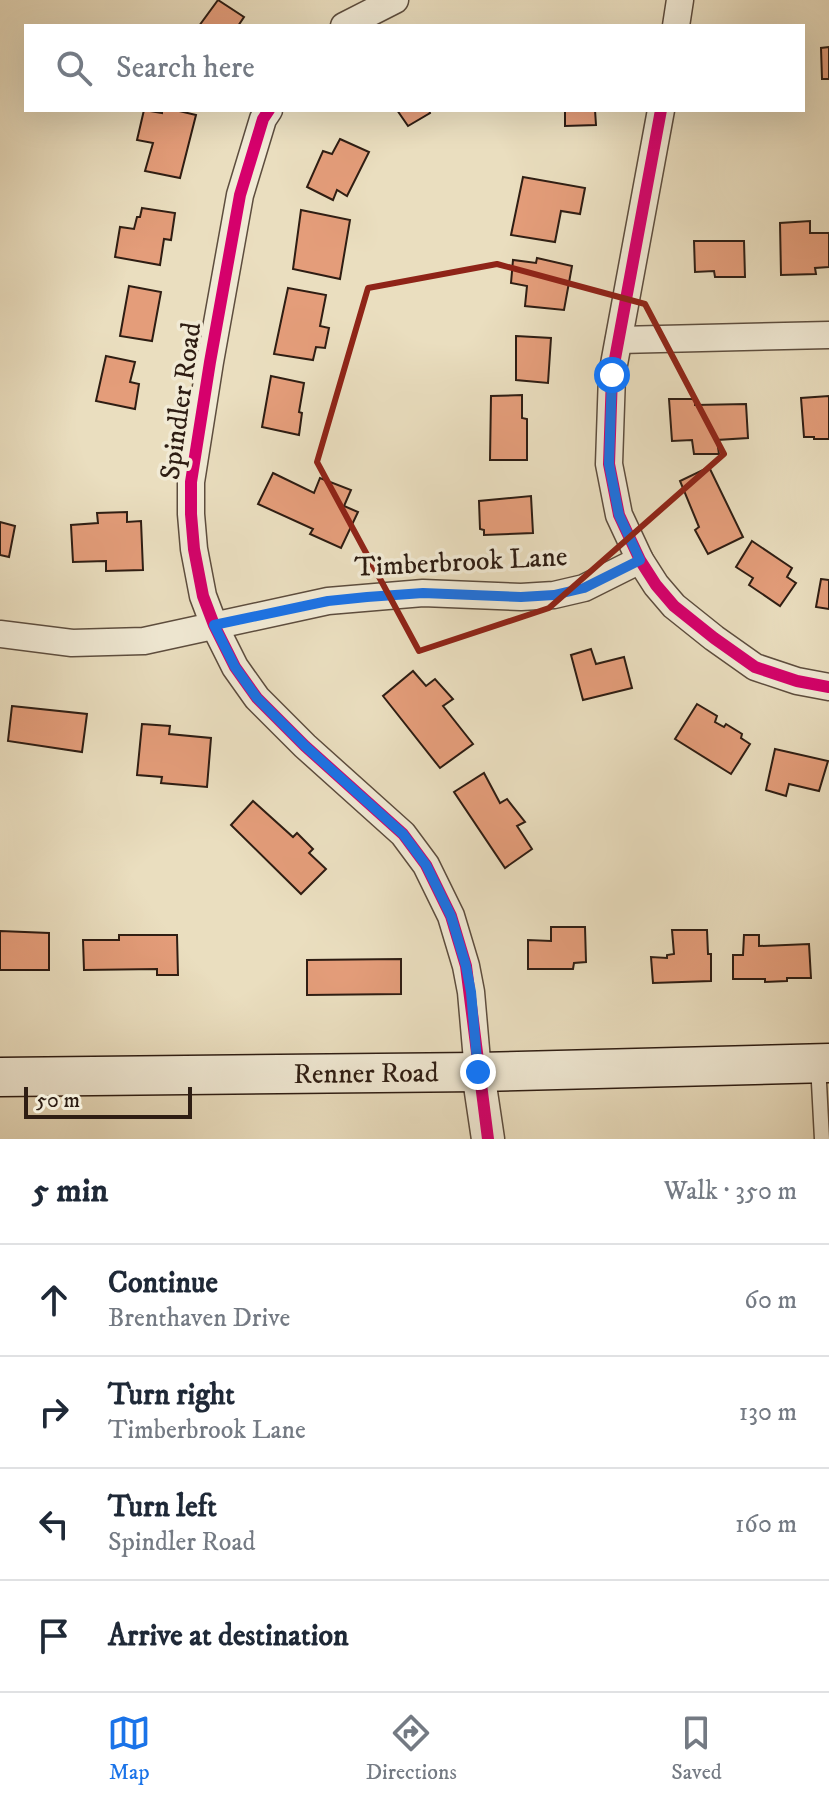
<!DOCTYPE html>
<meta charset="utf-8">
<style>
:root{--surface:#fff;--page:#f6f6f7;--text:#1f2937;--muted:#747a83;--line:#e0e1e3;--accent:#1a73e8}
body{margin:0;font-family:"IM FELL DW Pica",serif;background:var(--page);color:var(--text)}
.scale{position:absolute;left:24px;bottom:20px;width:168px;box-sizing:border-box;padding-left:8px;border:4px solid #2e1d13;border-top:0;font-size:22px;line-height:28px;white-space:nowrap;color:#2e1d13;-webkit-text-stroke:6px #f1ead5;paint-order:stroke}
.stop{position:absolute;width:24px;height:24px;margin:-18px;border:6px solid #1a73e8;border-radius:50%;background:#fff}
.stop.end{background:#1a73e8;border-color:#fff;box-shadow:0 2px 8px #0008}
.list{margin:0;padding:0;list-style:none}
h2{display:flex;justify-content:space-between;align-items:center;height:104px;margin:0;padding:0 32px;font-size:34px}
h2 small{font-size:26px;font-weight:400;color:var(--muted)}
.list li{display:grid;grid-template-columns:52px 1fr auto;gap:24px;align-items:center;box-sizing:border-box;height:112px;padding:0 32px;border-top:2px solid var(--line)}
.list b{display:block;font-size:30px;white-space:nowrap}
.list p{margin:0;font-size:26px;white-space:nowrap;color:var(--muted)}
.list em{font-size:26px;font-style:normal;color:var(--muted)}
.icon{flex:none;width:44px;height:44px;fill:none;stroke:currentColor;stroke-width:2;stroke-linecap:round;stroke-linejoin:round}
.map{position:relative;flex:none;width:829px;height:1139px;overflow:hidden}
.search{position:absolute;background:var(--surface);box-shadow:0 8px 32px #0002;left:24px;right:24px;top:24px;height:88px;display:flex;align-items:center;gap:20px;box-sizing:border-box;padding:0 28px;border-radius:0px;color:var(--muted);font-size:30px}
.sheet{height:552px;background:var(--surface)}
nav{display:flex;justify-content:space-around;align-items:center;box-sizing:border-box;height:112px;border-top:2px solid var(--line);background:var(--surface);font-size:22px;color:var(--muted)}
nav a{display:grid;justify-items:center;gap:4px}
nav .on{color:var(--accent)}
.map>svg:first-child{display:block}
.building{fill:#e49d7a;stroke:#2e1d13;stroke-width:2}
.lines{fill:none;stroke-linecap:round;stroke-linejoin:round}
.service-casing{stroke:#5d4d3e;stroke-width:17}
.minor-casing{stroke:#5d4d3e;stroke-width:29}
.tertiary-casing{stroke:#5d4d3e;stroke-width:35}
.secondary-casing{stroke:#2e1d13;stroke-width:41}
.service{stroke:#f1ead5;stroke-width:14}
.minor{stroke:#f1ead5;stroke-width:26}
.tertiary{stroke:#f1ead5;stroke-width:32}
.secondary{stroke:#f1ead5;stroke-width:38}
.cycleway-casing{stroke:#f1ead5;stroke-width:17}
.cycleway{stroke:#d6006c;stroke-width:12}
.route{stroke:#1a73e8;stroke-width:10}
.marked{fill:none;stroke:#8f2418;stroke-width:6;stroke-linejoin:round}
.labels{text-anchor:middle;dominant-baseline:central;stroke-width:7;stroke-linejoin:round;paint-order:stroke}
.street-label{font-size:28px;fill:#2e1d13;stroke:#f1ead5}
</style>
<div class="map">
<svg width="829" height="1139" viewBox="0 0 829 1139">
<rect width="100%" height="100%" fill="#eadebf"/>
<filter id="stains"><feTurbulence type="fractalNoise" baseFrequency=".0025" numOctaves="4"/><feColorMatrix values="0 0 0 0 .2 0 0 0 0 .09 0 0 0 0 .02 0 0 0 .5 -.17"/></filter>
<radialGradient id="worn" r=".72"><stop offset=".6" stop-color="#630" stop-opacity="0"/><stop offset="1" stop-color="#630" stop-opacity=".3"/></radialGradient>
<g class="building">
<path d="M218,0L244,17L238,26H199Z"/>
<path d="M829,47V79H822L821,48Z"/>
<path d="M144,110L162,113V110H175L196,115L180,178L145,171L153,143L137,140Z"/>
<path d="M397,110H429L430,113L408,126Z"/>
<path d="M565,110H595L596,125L565,126Z"/>
<path d="M340,139L369,152L347,196L337,190L333,200L307,187L323,151L332,154Z"/>
<path d="M523,177L585,188L580,214L561,211L555,242L511,235Z"/>
<path d="M142,208L175,213L171,240L164,239L160,265L115,257L120,227L134,229L137,217H140Z"/>
<path d="M301,210L350,220L340,279L293,269Z"/>
<path d="M810,221V233H829V267L815,268L816,274L781,275L780,223Z"/>
<path d="M694,241H744L745,277H715L714,271L695,272Z"/>
<path d="M537,258L572,266L564,310L525,306L527,286L511,283L513,260L536,263Z"/>
<path d="M129,286L161,292L152,341L120,336Z"/>
<path d="M288,288L326,295L320,326L329,328L325,348L316,347L313,360L274,354Z"/>
<path d="M516,336L551,338L548,383L516,380Z"/>
<path d="M106,356L135,362L130,382L139,384L135,409L96,401Z"/>
<path d="M271,376L304,383L299,412L302,413L299,435L262,427Z"/>
<path d="M522,395V418L527,419V460H490L491,396Z"/>
<path d="M829,396V439H814V437H804L801,398Z"/>
<path d="M669,399H695V405L746,404L748,438L717,440L719,454H694L692,440L672,441Z"/>
<path d="M709,467L743,537L708,554L695,530L699,527L680,481Z"/>
<path d="M273,473L314,493L320,478L351,490L344,506L358,512L341,548L310,534L313,529L258,504Z"/>
<path d="M531,496L533,533L484,535V530L480,529L479,501Z"/>
<path d="M127,512V522L141,521L143,570L106,571V561L73,562L71,525L98,523L97,513Z"/>
<path d="M0,522L15,526L9,557L0,555Z"/>
<path d="M752,541L792,568L787,577L796,583L780,606L749,585L753,578L736,567Z"/>
<path d="M821,579L829,580V609L816,607Z"/>
<path d="M591,649L596,664L624,657L632,688L583,700L571,655Z"/>
<path d="M413,671L426,686L435,679L453,699L443,706L473,744L440,768L383,696Z"/>
<path d="M697,704L717,716L715,722L724,727L726,724L742,734L741,738L750,744L731,774L675,739Z"/>
<path d="M12,706L87,714L82,752L8,741Z"/>
<path d="M142,724L170,726L169,734L211,738L207,787L161,783L162,777L137,775Z"/>
<path d="M775,749L828,761L819,791L789,784L786,796L766,790Z"/>
<path d="M484,773L500,803L507,799L525,822L517,826L532,849L505,868L454,792Z"/>
<path d="M253,801L293,837L297,833L313,849L309,853L326,869L301,894L231,825Z"/>
<path d="M551,927H585L586,962L574,963L573,969H528V940L551,941Z"/>
<path d="M672,930H707L708,954H711V981L653,983L651,957L667,958V955L674,954Z"/>
<path d="M0,931L49,933V970H0Z"/>
<path d="M119,935H177L178,975H157V969L84,970L83,940H119Z"/>
<path d="M744,935H759V946L809,944L811,978H787V981L765,982V979H733V955H743Z"/>
<path d="M401,959V994L307,995V960Z"/>
</g>
<g class="lines">
<g class="service-casing">
<path id="service" d="M818,1064L822,1139"/>
</g>
<g class="minor-casing">
<g id="minor">
<path d="M344,26L395,0"/>
<path d="M676,26L680,0"/>
<path d="M269,110L263,119L240,195L210,362L191,482V514L194,549L203,596L214,625L235,667L257,698L305,746L403,834L426,865L451,916L466,966L471,992L478,1072"/>
<path d="M661,110L612,375L609,464L619,515L640,560L656,585L674,606L714,638L755,667L797,681L829,687"/>
<path d="M619,340L829,335"/>
<path d="M0,634L72,643L144,641L328,601L423,593L521,597L554,595L584,588L640,560"/>
</g>
</g>
<g class="tertiary-casing">
<path id="tertiary" d="M478,1072L488,1139"/>
</g>
<g class="secondary-casing">
<g id="secondary">
<path id="s1" d="M0,1077L478,1072L829,1063"/>
</g>
</g>
<use href="#service" class="service"/>
<use href="#minor" class="minor"/>
<use href="#tertiary" class="tertiary"/>
<use href="#secondary" class="secondary"/>
<g class="cycleway-casing">
<g id="cycleway">
<path d="M269,110L263,119L240,195L210,362L191,482V514L194,549L203,596L214,625L235,667L257,698L305,746L403,834L426,865L451,916L466,966L488,1139"/>
<path d="M661,110L612,375L609,464L619,515L640,560L656,585L674,606L714,638L755,667L797,681L829,687"/>
</g>
</g>
<use href="#cycleway" class="cycleway"/>
</g>
<g class="lines">
<path class="route" d="M478,1072L471,992L466,966L451,916L426,865L403,834L305,746L257,698L235,667L214,625L328,601L367,597L423,593L521,597L554,595L584,588L640,560L619,515L609,464L612,375"/>
</g>
<path class="marked" d="M497,264L645,304L724,454L549,608L419,651L317,462L368,288Z"/>
<g class="labels">
<g class="street-label">
<text transform="translate(181 401) rotate(-82)">Spindler Road</text>
<text transform="translate(461 562) rotate(-3)">Timberbrook Lane</text>
<text stroke="none"><textPath href="#s1" startOffset="366">Renner Road</textPath></text>
</g>
</g>
<rect width="100%" height="100%" filter="url(#stains)"/>
<rect width="100%" height="100%" fill="url(#worn)"/>
</svg>
<div class="scale">50 m</div>
<div class="stop" style="left:612px;top:375px"></div>
<div class="stop end" style="left:478px;top:1072px"></div>
<div class="search"><svg class="icon" aria-label="search" viewBox="0 0 24 24"><circle cx="10" cy="10" r="6"/><path d="M15 15l6 6"/></svg>Search here</div>
</div>
<section class="sheet">
<h2>5 min<small>Walk · 350 m</small></h2>
<ul class="list">
<li><svg class="icon" aria-label="ahead" viewBox="0 0 24 24"><path d="M12 20V5M6 11l6-6 6 6"/></svg><div><b>Continue</b><p>Brenthaven Drive</p></div><em>60 m</em></li>
<li><svg class="icon" aria-label="right" viewBox="0 0 24 24"><path d="M7 20v-9h11M14 6l5 5-5 5"/></svg><div><b>Turn right</b><p>Timberbrook Lane</p></div><em>130 m</em></li>
<li><svg class="icon" aria-label="left" viewBox="0 0 24 24"><path d="M17 20v-9H6M10 6l-5 5 5 5"/></svg><div><b>Turn left</b><p>Spindler Road</p></div><em>160 m</em></li>
<li><svg class="icon" aria-label="arrive" viewBox="0 0 24 24"><path d="M6 21V4h12l-3 4 3 4H6"/></svg><div><b>Arrive at destination</b></div></li>
</ul>
</section>
<nav>
<a class="on"><svg class="icon" aria-label="map" viewBox="0 0 24 24"><path d="M3 6l6-2 6 2 6-2v14l-6 2-6-2-6 2zM9 4v14M15 6v14"/></svg>Map</a>
<a><svg class="icon" aria-label="directions" viewBox="0 0 24 24"><path d="M12 3l9 9-9 9-9-9zM9 14v-3h6M13 9l2 2-2 2"/></svg>Directions</a>
<a><svg class="icon" aria-label="saved" viewBox="0 0 24 24"><path d="M7 4h10v16l-5-4-5 4z"/></svg>Saved</a>
</nav>
